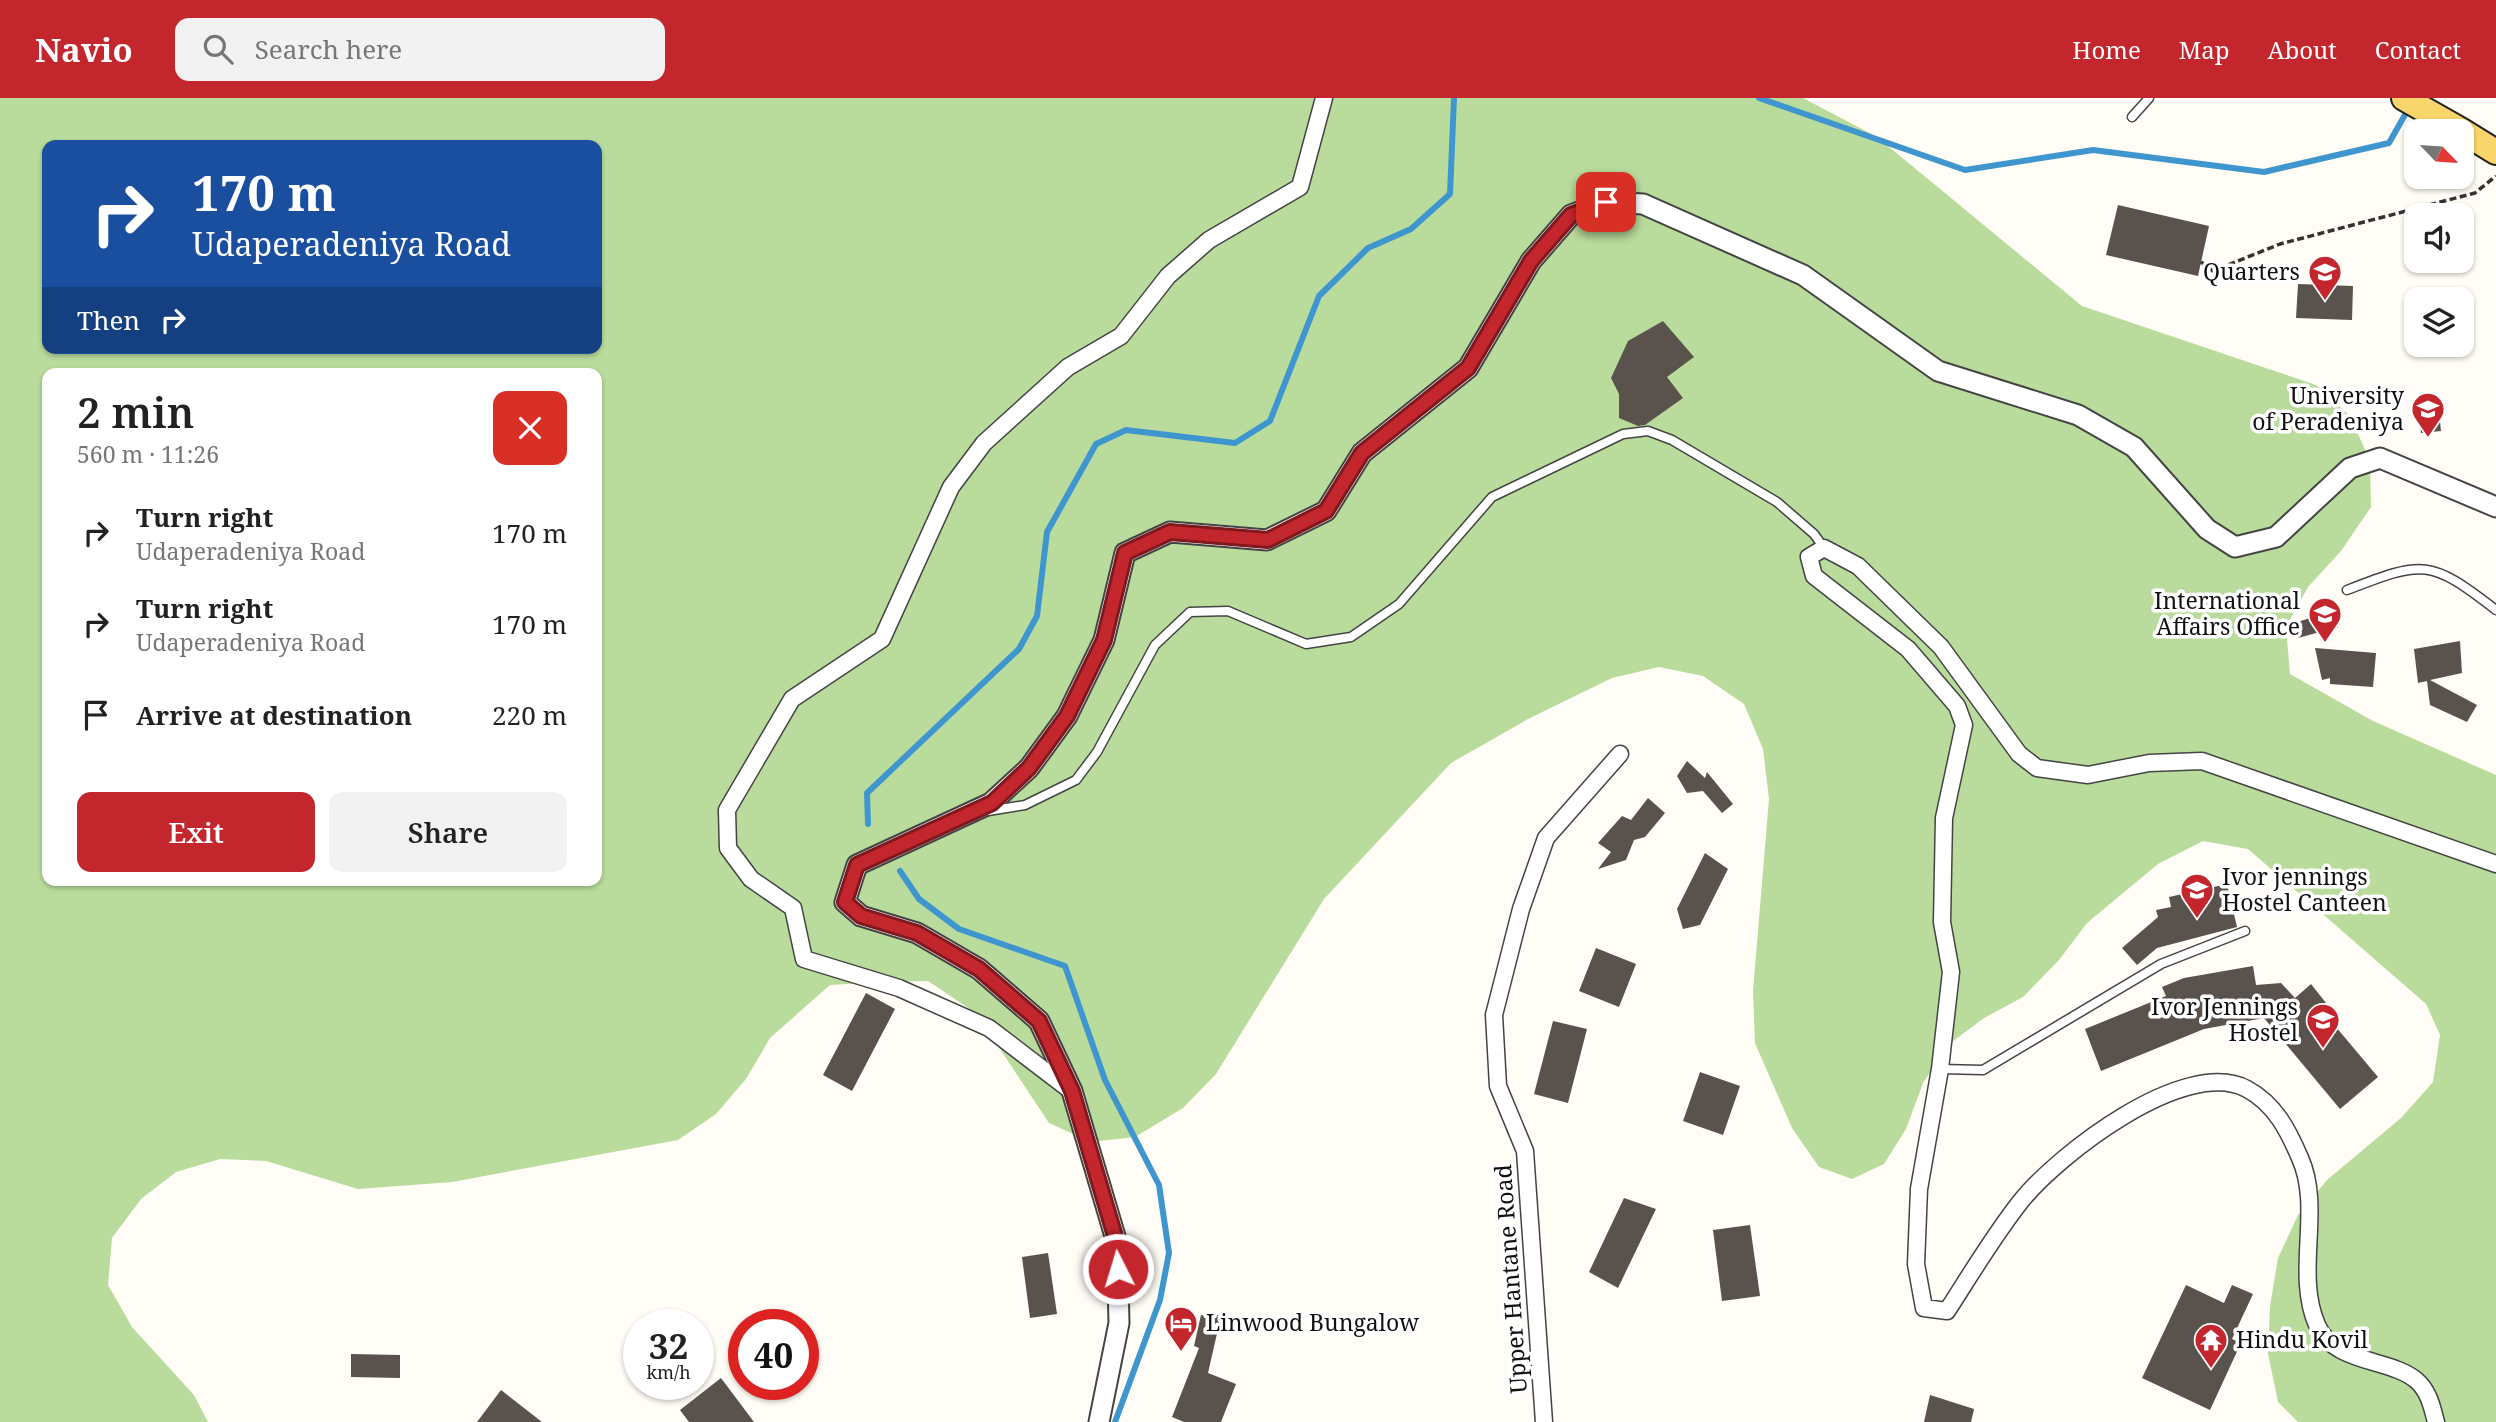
<!DOCTYPE html>
<html lang="en">
<head>
<meta charset="utf-8">
<style>
	body { margin:0; font-family:"Noto Serif",serif; background:#f2f2f2; color:#222; height:100vh; display:flex; flex-direction:column; font-size:26px; white-space:nowrap }
	* { box-sizing:border-box; margin:0 }
	p { font-size:23px; color:#767676 }
	.icon { flex:none; width:38px; height:38px; fill:none; stroke:currentColor; stroke-width:2; stroke-linecap:round; stroke-linejoin:round }
	.map { position:relative; flex:1; overflow:hidden }
	.details { position:absolute; left:42px; top:270px; width:560px; height:518px; display:flex; flex-direction:column; background:#fff; border-radius:14px; box-shadow:0 2px 5px #0004 }
	.details>* { flex:none }
	.hud { position:absolute; left:42px; top:42px; width:560px; height:214px; border-radius:14px; box-shadow:0 2px 5px #0004; background:#1a4fa0; color:#fff; overflow:hidden }
	.needle { width:46px; rotate:115deg }
	.tools { position:absolute; left:2404px; top:21px; display:grid; gap:14px }
	.tools a { display:grid; place-items:center; width:70px; height:70px; border-radius:14px; background:#fff; box-shadow:0 2px 5px #0004; font-size:35px }
	.speed { position:absolute; left:623px; top:1211px; display:flex; gap:14px; font-size:35px; font-weight:700; text-align:center }
	.speed>* { display:grid; place-content:center; width:91px; height:91px; border-radius:50%; background:#fff; box-shadow:0 2px 5px #0004; line-height:1 }
	.speed small { font-size:18px; font-weight:400 }
	.speed .limit { border:10px solid #d22; background:#fff; color:#111 }
	.pin { position:absolute; display:grid; place-items:center; width:60px; height:60px; color:#fff; margin:-30px; border-radius:14px; box-shadow:0 4px 10px #0006 }
	.me { position:absolute; width:77px; margin:-38px; rotate:355deg; stroke-linejoin:round; filter:drop-shadow(0 0 5px #0008) }
	.turn { display:flex; align-items:center; gap:24px; height:147px; padding:0 35px; font-size:32px }
	.turn .icon { width:91px; height:91px; stroke-width:2.5 }
	.turn b { display:block; font-size:49px; line-height:60px }
	.then { display:flex; align-items:center; height:66px; padding:0 35px; background:#0003; gap:14px; font-size:26px }
	.round { display:grid; place-items:center; flex:none; width:74px; height:74px; border-radius:14px; background:#f2f2f2 }
	.headline { display:flex; align-items:center; justify-content:space-between; height:119px; padding:0 35px }
	h1 { font-size:42px; font-weight:600; line-height:52px }
	.cta { display:flex; gap:14px; margin-top:auto; padding:14px 35px }
	.cta a { flex:1; height:80px; border-radius:14px; background:#c4262e; color:#fff; font-size:28px; font-weight:600; line-height:80px; text-align:center }
	.cta a+a { background:#f2f2f2; color:#222 }
	ul { padding:0; list-style:none }
	li { display:flex; align-items:center; gap:21px; height:91px; padding:0 35px }
	li div { flex:1 }
	li b { display:block; font-size:26px }
	li em { font-style:normal }
	header { display:flex; align-items:center; gap:42px; box-sizing:border-box; height:98px; padding:0 35px; background:#c4262e; color:#fff }
	header strong { font-size:33px }
	nav { display:flex; gap:38px; margin-inline-start:auto; font-size:24px }
	.search { width:490px; height:63px; background:#f2f2f2; display:flex; align-items:center; gap:18px; box-sizing:border-box; padding:0 24px; border-radius:14px; color:#767676; font-size:26px }
	.map>svg:first-child { display:block }
	.forest { fill:#b9dc9c; fill-rule:evenodd }
	.lines { fill:none; stroke-linecap:round; stroke-linejoin:round }
	.stream { stroke:#3f96cf; stroke-width:6 }
	.building { fill:#5a524d }
	.service-casing { stroke:#444; stroke-width:11 }
	.minor-casing { stroke:#444; stroke-width:19 }
	.tertiary-casing { stroke:#444; stroke-width:23 }
	.primary-casing { stroke:#222; stroke-width:28 }
	.path { stroke:#333; stroke-width:3.5; stroke-dasharray:7 3.5; stroke-linecap:butt }
	.service { stroke:#fff; stroke-width:8 }
	.minor { stroke:#fff; stroke-width:16 }
	.tertiary { stroke:#fff; stroke-width:19 }
	.primary { stroke:#f9d66b; stroke-width:24 }
	.route-casing { stroke:#7f191e; stroke-width:18 }
	.route { stroke:#c4262e; stroke-width:12 }
	.labels { text-anchor:middle; stroke-width:7; stroke-linejoin:round; paint-order:stroke }
	.poi-label { font-size:23px; fill:#111; stroke:#fff; text-anchor:end }
	.street-label { font-size:23px; fill:#111; stroke:#fff }
</style>
</head>
<body>
<header>
<strong>Navio</strong>
<div class="search"><svg class="icon" aria-label="search" viewBox="0 0 24 24"><circle cx="10" cy="10" r="6"/><path d="M15 15l6 6"/></svg>Search here</div>
<nav><a>Home</a><a>Map</a><a>About</a><a>Contact</a></nav>
</header>
<div class="map">
<svg width="2496" height="1324" viewBox="0 0 2496 1324">
	<rect width="100%" height="100%" fill="#fffdf5"/>
	<path class="forest" d="M0,0h1803l74,39 205,169 234,79 34,31 20,45 1,46 -30,44 -33,36 -22,40 4,47 83,47 123,54v647h-198l-20,-20 -10,-48 2,-48 8,-48 20,-43 29,-35 74,-62 32,-36 7,-47 -14,-31 -178,-155 -45,-8 -45,23 -71,59 -28,37 -36,37 -39,21 -36,27 -25,38 -17,46 -22,35 -32,15 -33,-12 -27,-39 -37,-85 -2,-52 16,-192 -6,-50 -19,-45 -41,-28 -44,-9 -47,11 -84,41 -77,44 -127,136 -108,175 -33,34 -48,29 -44,5 -42,-19 -53,-80 -29,-36 -39,-26 -47,1 -51,3 -60,53 -24,41 -30,35 -38,26 -226,42 -94,7 -92,-28 -46,-2 -44,13 -35,27 -29,39 -4,47 24,42 62,68 14,27h-208zM47,47h550v203h-550zM47,275h550v507h-550z"/>
	<g class="lines">
		<path class="stream" d="M1759,0l206,72 128,-20 171,22 125,-29 21,-37
			M868,726l-1,-31 152,-144 18,-33 10,-84 49,-88 30,-14 109,13 35,-22 49,-125 49,-48 43,-19 39,-35 4,-96
			M900,773l19,28 40,30 106,37 40,114 54,105 10,68 -9,47 -45,122"/>
	</g>
	<path class="building" d="M2118,107l91,21 -11,50 -92,-21z
		M2298,186l55,2 -1,34 -56,-2z
		M1663,223l31,36 -27,20 16,21 -38,27 -7,1 -19,-8v-24l-8,-16 17,-37z
		M2439,314l2,19 -20,2 -2,-19z
		M2333,513l5,16 -40,11 -4,-15z
		M2460,543l2,32 -32,7 47,25 -10,17 -37,-17 -3,-24 -9,2 -4,-34z
		M2315,550l61,5 -3,34 -43,-3v-6l-8,2z
		M1687,663l18,17 2,-6 26,32 -11,9 -19,-22 -16,2 -10,-17z
		M1648,700l17,15 -20,24 -11,3 -8,20 -28,9 13,-17 -13,-9 24,-27 9,4z
		M1705,755l23,16 -28,56 -17,4 -6,-20z
		M2227,786l10,43 -80,21 -20,17 -15,-17 36,-31 -2,-7 15,-3 -2,-10z
		M1596,850l40,16 -17,43 -40,-16z
		M2253,868l3,19 25,-2 14,15 16,-14 15,19 -6,5 58,69 -38,32 -76,-91 -60,11 -103,42 -16,-42 81,-33 -4,-9 22,-9z
		M866,895l29,16 -43,82 -29,-16z
		M1553,923l34,8 -19,74 -34,-9z
		M1700,974l40,14 -17,49 -40,-14z
		M1624,1100l32,11 -38,79 -29,-16z
		M1750,1127l10,71 -38,5 -9,-71z
		M1048,1155l9,61 -27,4 -8,-61z
		M2186,1187l38,18 8,-18 21,9 -21,45 9,4 -31,67 -68,-32z
		M1212,1216l9,2 -13,57 28,11 -15,38h-37l-12,-5 27,-69 -5,-2 7,-31 10,2z
		M351,1256l49,1v23l-49,-1z
		M721,1280l33,44h-65l-9,-12z
		M501,1292l41,32h-65z
		M1930,1297l44,14 -3,13h-47z"/>
	<g class="lines">
		<defs>
			<path id="service" d="M2132,19l17,-19
				M2347,492c77,-30 83,-31 149,20
				M988,713l37,-6 51,-25 21,-28 58,-107 35,-33 38,-1 78,33 45,-7 48,-33 93,-107 131,-63 25,-3 24,9 105,62 37,32 10,14
				M1940,971l43,1 178,-106 84,-33"/>
			<path id="minor" d="M1070,992l-81,-62 -90,-40 -95,-29 -11,-51 -42,-29 -23,-31 -1,-38 65,-111 90,-60 69,-152 33,-44 84,-76 53,-31 47,-60 41,-36 91,-53 24,-89
				M1544,1324l-19,-271 -27,-65 -4,-71 27,-106 25,-71 74,-84
				M2436,1324c-4,-15 -7,-31 -20,-42 -27,-22 -82,-16 -99,-55 -23,-53 6,-116 -17,-167 -12,-28 -25,-54 -53,-69 -62,-33 -189,66 -226,112 -27,34 -50,73 -74,110l-23,-3 -8,-44 3,-75 21,-120 11,-97 -9,-50 2,-104 20,-93 -7,-19 -49,-57 -94,-73 -5,-19 15,-9 34,18 83,81 78,107 18,14 51,7 61,-12 53,-2 294,103"/>
			<path id="tertiary" d="M1099,1324l20,-99 -2,-80 -45,-152 -33,-70 -60,-52 -62,-36 -56,-17 -16,-14 12,-37 134,-62 38,-35 38,-52 37,-76 21,-87 45,-21 97,8 59,-29 36,-58 106,-85 63,-107 40,-46 35,-13 37,2 160,71 135,96 140,44 56,32 73,82 28,18 41,-10 74,-69 30,-10 116,49"/>
			<path id="primary" d="M2404,0l58,33
				M2462,33l34,21"/>
		</defs>
		<use href="#service" class="service-casing"/>
		<use href="#minor" class="minor-casing"/>
		<use href="#tertiary" class="tertiary-casing"/>
		<use href="#primary" class="primary-casing"/>
		<path class="path" d="M2201,164l12,9 67,-27 195,-51 21,-17"/>
		<use href="#service" class="service"/>
		<use href="#minor" class="minor"/>
		<use href="#tertiary" class="tertiary"/>
		<use href="#primary" class="primary"/>
	</g>
	<g class="lines">
		<defs>
			<path id="route" d="M1118,1171l-1,-26 -45,-152 -33,-70 -60,-52 -62,-36 -56,-17 -16,-14 12,-37 135,-62 37,-35 38,-52 37,-76 21,-87 45,-21 98,8 58,-29 36,-58 106,-85 63,-107 40,-46 35,-13"/>
		</defs>
		<use href="#route" class="route-casing"/>
		<use href="#route" class="route"/>
	</g>
	<defs>
		<symbol id="university-pin" viewBox="-11 -11 22 30"><path d="M0 17L-7.5 6A9.5 9.5 0 1 1 7.5 6Z" fill="#c4262e" stroke="#fff"/><path d="M0-5L7-2L0 1L-7-2ZM-4 1L0 2.5L4 1V4Q0 6-4 4Z" fill="#fff"/></symbol>
		<symbol id="hotel-pin" viewBox="-11 -11 22 30"><path d="M0 17L-7.5 6A9.5 9.5 0 1 1 7.5 6Z" fill="#c4262e" stroke="#fff"/><path d="M-6-4.5h1.5V1H6V5H4.5V3h-9V5H-6ZM-4 0a1.8 1.8 0 1 1 3.6 0ZM.5 0V-2.5h3Q6-2.5 6 0Z" fill="#fff"/></symbol>
		<symbol id="temple-pin" viewBox="-11 -11 22 30"><path d="M0 17L-7.5 6A9.5 9.5 0 1 1 7.5 6Z" fill="#c4262e" stroke="#fff"/><path d="M0-6L5-2H3V0L6.5 2.5H4V6H1.5V3h-3V6H-4V2.5H-6.5L-3 0V-2H-5Z" fill="#fff"/></symbol>
	</defs>
	<g fill-rule="evenodd">
		<use href="#university-pin" x="2306" y="155" width="38" height="52"/>
		<use href="#university-pin" x="2409" y="292" width="38" height="52"/>
		<use href="#university-pin" x="2306" y="497" width="38" height="52"/>
		<use href="#university-pin" x="2178" y="773" width="38" height="52"/>
		<use href="#university-pin" x="2304" y="903" width="38" height="52"/>
		<use href="#hotel-pin" x="1162" y="1206" width="38" height="52"/>
		<use href="#temple-pin" x="2192" y="1223" width="38" height="52"/>
	</g>
	<g class="labels">
		<g class="poi-label">
			<text x="2300" y="182">Quarters</text>
			<text x="2404" y="306">University<tspan x="2404" dy="26">of Peradeniya</tspan></text>
			<text x="2300" y="511">International<tspan x="2300" dy="26">Affairs Office</tspan></text>
			<text x="2222" y="787" text-anchor="start">Ivor jennings<tspan x="2222" dy="26">Hostel Canteen</tspan></text>
			<text x="2298" y="917">Ivor Jennings<tspan x="2298" dy="26">Hostel</tspan></text>
			<text x="1206" y="1233" text-anchor="start">Linwood Bungalow</text>
			<text x="2236" y="1250" text-anchor="start">Hindu Kovil</text>
		</g>
		<g class="street-label">
			<text transform="translate(1511 1181) rotate(-94)" y="8">Upper Hantane Road</text>
		</g>
	</g>
</svg>
<div class="tools">
<a><svg class="needle" viewBox="-14 -14 28 28"><path d="M0-13l5 13h-10z" fill="#e53935"/><path d="M0 13l5-13h-10z" fill="#767676"/></svg></a>
<a><svg class="icon" aria-label="sound" viewBox="0 0 24 24"><path d="M4 9h4l5-4v14l-5-4H4zM17 9q2 3 0 6"/></svg></a>
<a><svg class="icon" aria-label="layers" viewBox="0 0 24 24"><path d="M12 4l9 5-9 5-9-5zM3 14l9 5 9-5"/></svg></a>
</div>
<div class="speed"><div>32<small>km/h</small></div><div class="limit">40</div></div>
<div class="pin" style="left:1606px;top:104px;background:#d93025"><svg class="icon" aria-label="arrive" viewBox="0 0 24 24"><path d="M6 21V4h12l-3 4 3 4H6"/></svg></div>
<svg class="me" style="left:1118px;top:1171px" viewBox="-20 -20 40 40"><circle r="17" fill="#c4262e" stroke="#fff" stroke-width="3"/><path d="M0-11L8 9 0 5-8 9z" fill="#fff"/></svg>
<div class="hud">
<div class="turn"><svg class="icon" aria-label="right" viewBox="0 0 24 24"><path d="M7 20v-9h11M14 6l5 5-5 5"/></svg><div><b>170 m</b>Udaperadeniya Road</div></div>
<div class="then">Then<svg class="icon" aria-label="right" viewBox="0 0 24 24"><path d="M7 20v-9h11M14 6l5 5-5 5"/></svg></div>
</div>
<section class="details">
<div class="headline"><div><h1>2 min</h1><p>560 m · 11:26</p></div><a class="round" style="background:#d93025;color:#fff"><svg class="icon" aria-label="close" viewBox="0 0 24 24"><path d="M6 6l12 12M18 6L6 18"/></svg></a></div>
<ul>
<li><svg class="icon" aria-label="right" viewBox="0 0 24 24"><path d="M7 20v-9h11M14 6l5 5-5 5"/></svg><div><b>Turn right</b><p>Udaperadeniya Road</p></div><em>170 m</em></li>
<li><svg class="icon" aria-label="right" viewBox="0 0 24 24"><path d="M7 20v-9h11M14 6l5 5-5 5"/></svg><div><b>Turn right</b><p>Udaperadeniya Road</p></div><em>170 m</em></li>
<li><svg class="icon" aria-label="arrive" viewBox="0 0 24 24"><path d="M6 21V4h12l-3 4 3 4H6"/></svg><div><b>Arrive at destination</b></div><em>220 m</em></li>
</ul>
<div class="cta"><a>Exit</a><a>Share</a></div>
</section>
</div>
</body>
</html>
